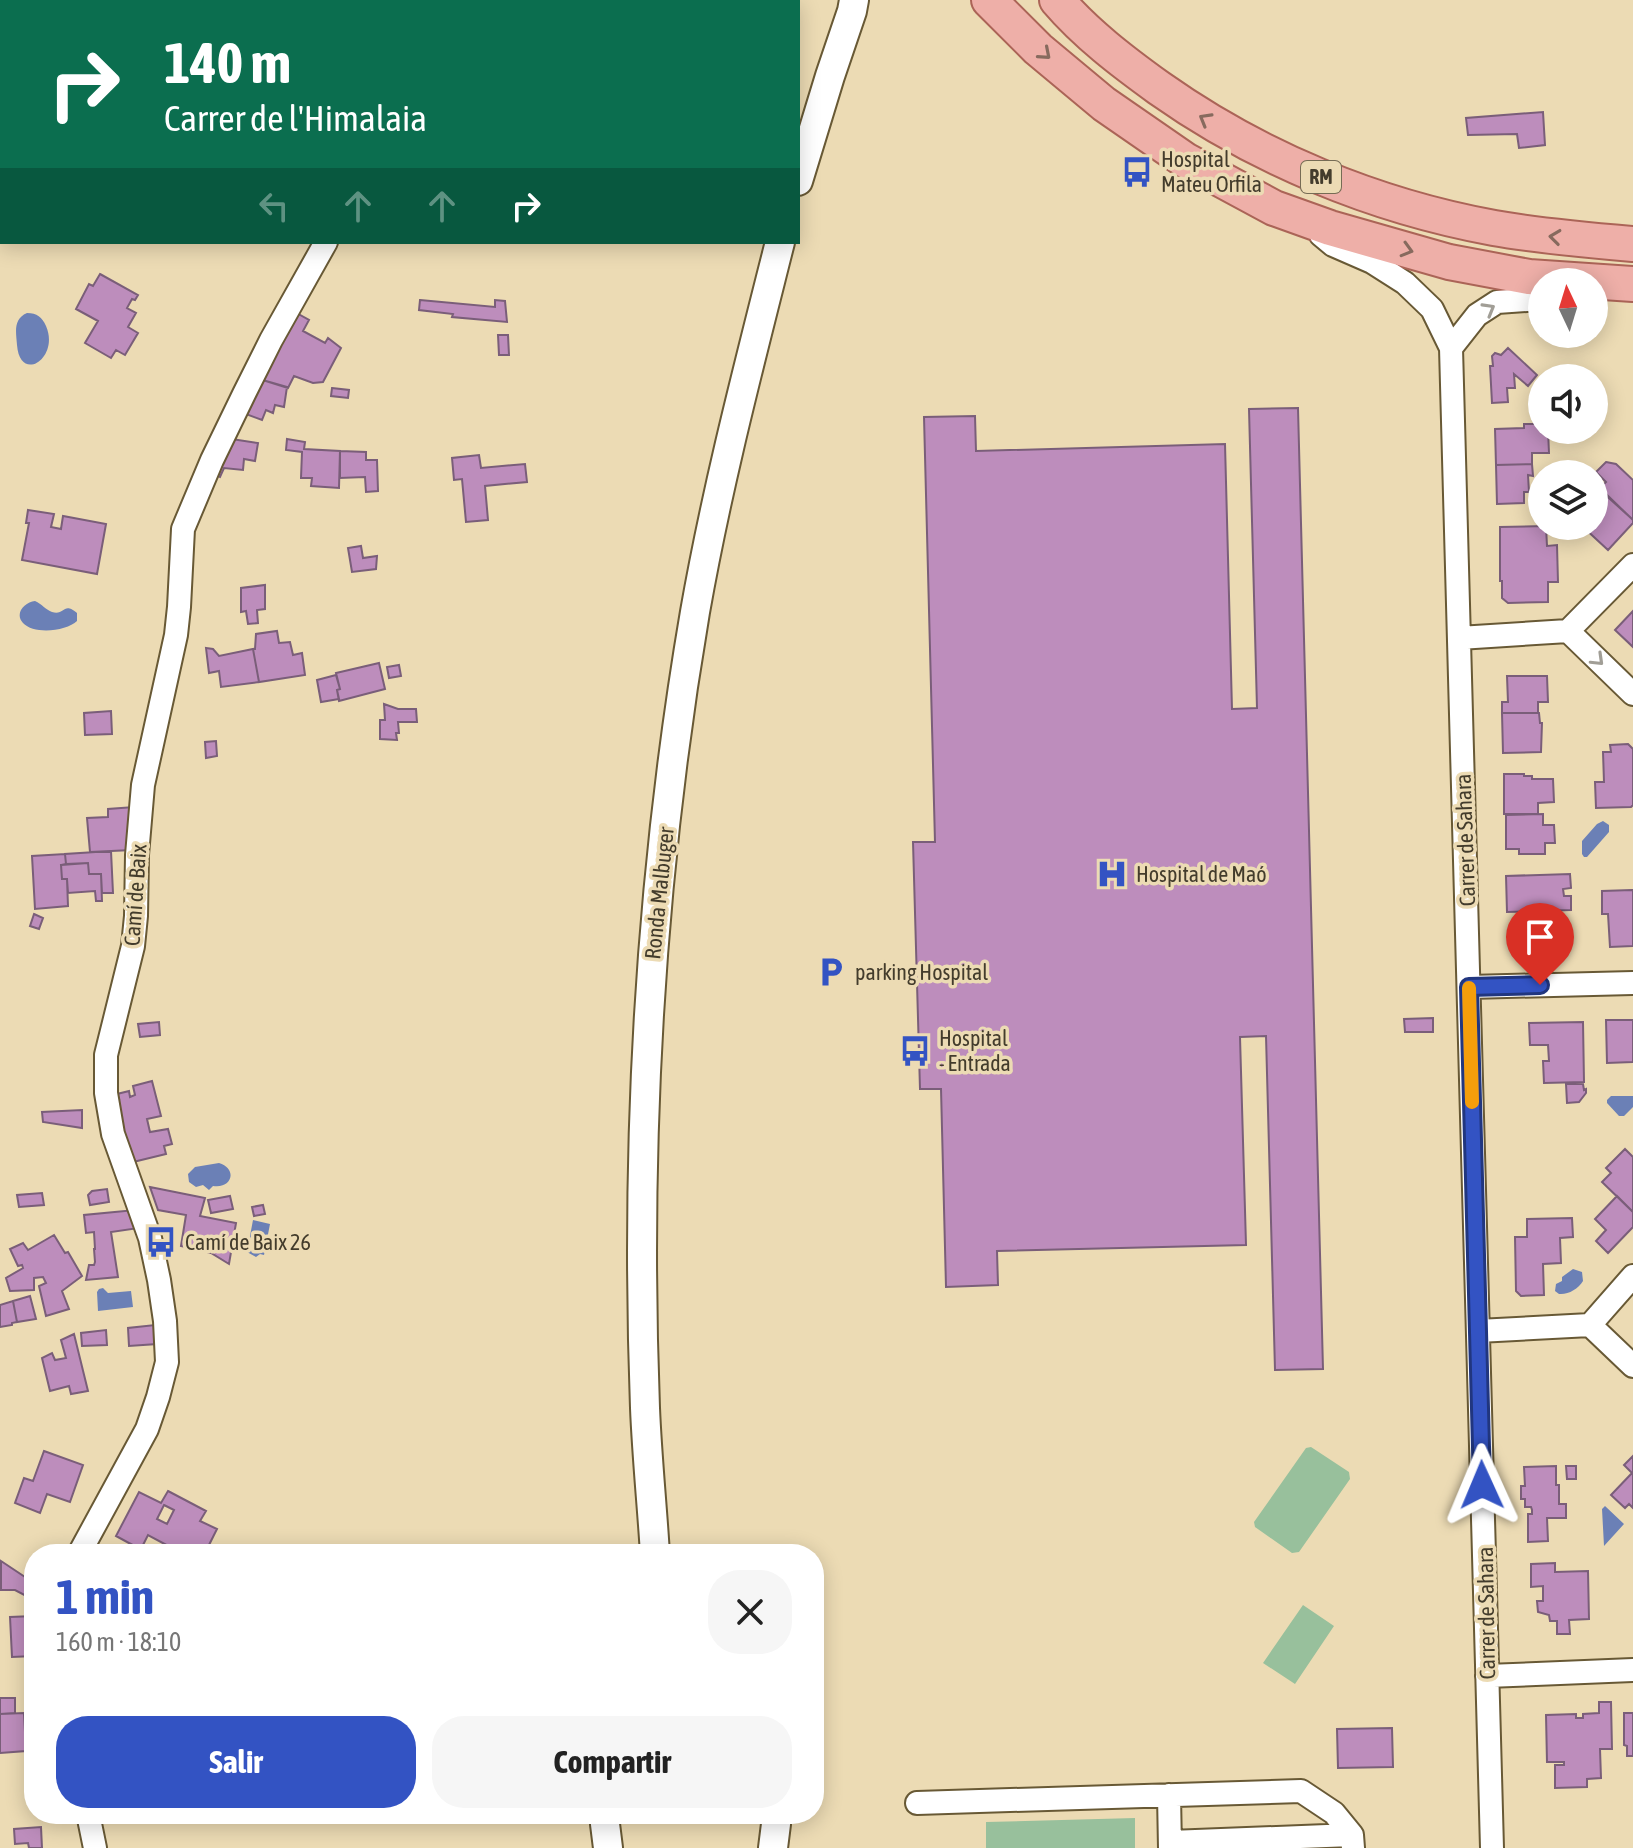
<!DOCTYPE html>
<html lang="es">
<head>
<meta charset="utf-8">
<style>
	body { margin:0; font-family:"Asap Condensed",sans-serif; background:#f6f6f6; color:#222; height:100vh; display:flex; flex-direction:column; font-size:30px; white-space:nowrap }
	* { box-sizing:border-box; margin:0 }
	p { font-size:26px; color:#767676 }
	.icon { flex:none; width:44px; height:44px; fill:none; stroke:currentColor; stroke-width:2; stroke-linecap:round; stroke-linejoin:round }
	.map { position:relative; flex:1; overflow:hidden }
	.details { position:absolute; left:24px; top:1544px; width:800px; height:280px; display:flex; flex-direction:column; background:#fff; border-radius:32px; box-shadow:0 4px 20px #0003 }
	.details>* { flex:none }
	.guide { position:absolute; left:0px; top:0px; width:800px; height:244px; box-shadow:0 4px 20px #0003; background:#0b6e4f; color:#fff; overflow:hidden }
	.needle { width:52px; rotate:356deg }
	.buttons { position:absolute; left:1528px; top:268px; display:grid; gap:16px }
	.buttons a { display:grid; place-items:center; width:80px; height:80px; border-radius:50%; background:#fff; box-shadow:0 4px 20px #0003; font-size:40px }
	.pin { position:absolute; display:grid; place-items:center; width:68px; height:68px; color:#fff; margin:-82px -34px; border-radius:50% 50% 50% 0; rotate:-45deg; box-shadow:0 0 8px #0007 }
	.pin .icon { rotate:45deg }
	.me { position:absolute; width:88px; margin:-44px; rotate:359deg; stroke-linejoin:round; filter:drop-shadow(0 0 6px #0008) }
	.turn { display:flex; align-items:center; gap:28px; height:168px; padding:0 32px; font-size:36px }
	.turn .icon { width:104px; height:104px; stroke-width:2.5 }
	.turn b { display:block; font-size:56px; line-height:68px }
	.lanes { display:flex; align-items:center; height:76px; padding:0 32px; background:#0003; justify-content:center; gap:40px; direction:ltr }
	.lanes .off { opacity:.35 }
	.round { display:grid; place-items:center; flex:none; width:84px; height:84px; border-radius:32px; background:#f6f6f6 }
	.overview { display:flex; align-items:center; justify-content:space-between; height:136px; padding:0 32px }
	h1 { font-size:48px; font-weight:700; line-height:60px; color:#3353c3 }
	.action { display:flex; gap:16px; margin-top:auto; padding:16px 32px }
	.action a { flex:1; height:92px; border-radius:32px; background:#3353c3; color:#fff; font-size:32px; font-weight:700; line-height:92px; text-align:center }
	.action a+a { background:#f6f6f6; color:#222 }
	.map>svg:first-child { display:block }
	.green { fill:#98c09c }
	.water { fill:#6b80b6 }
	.building { fill:#bd8dbc; stroke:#7a5e79; stroke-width:2; fill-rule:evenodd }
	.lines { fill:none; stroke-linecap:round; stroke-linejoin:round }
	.minor-casing { stroke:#685935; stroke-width:26 }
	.tertiary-casing { stroke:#685935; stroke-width:32 }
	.primary-casing { stroke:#ab6457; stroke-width:38 }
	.minor { stroke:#fff; stroke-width:22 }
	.tertiary { stroke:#fff; stroke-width:28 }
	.primary { stroke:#eeafa8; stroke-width:34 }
	.oneway { stroke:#876a5e }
	.oneway2 { stroke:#a19e96 }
	.route-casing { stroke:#21367f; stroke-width:20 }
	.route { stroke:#3353c3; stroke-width:14 }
	.slow { stroke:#f59e0b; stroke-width:14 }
	.labels { text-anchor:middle; stroke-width:7; stroke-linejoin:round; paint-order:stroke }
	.shield { fill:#ecdbb4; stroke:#766c55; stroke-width:2 }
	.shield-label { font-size:20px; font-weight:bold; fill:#433c2c }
	.poi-label { font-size:22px; fill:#433c2c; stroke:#ecdbb4; text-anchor:start }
	.street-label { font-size:22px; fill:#433c2c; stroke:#ecdbb4 }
</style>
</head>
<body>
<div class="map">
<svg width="1633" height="1848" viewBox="0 0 1633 1848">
	<rect width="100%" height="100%" fill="#ecdbb4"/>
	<path class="green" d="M1311,1447l38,25 1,7 -51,73 -7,1 -37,-26 -1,-5 52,-74z
		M1303,1605l31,21 -39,58 -32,-21z
		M1135,1818v30h-149v-26z"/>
	<path class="water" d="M27,313c10,0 15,4 19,13 14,32 -26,58 -29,19 -1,-13 -4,-26 10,-32z
		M35,601c7,3 11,9 17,11 13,4 11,-11 25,1v8c-10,10 -43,14 -54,2 -9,-10 2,-21 12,-22z
		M1603,821l6,4v7l-22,25h-3l-2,-3v-13l15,-17z
		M1516,920h25l1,28 -14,1 -1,-18h-3l-3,-4h-4z
		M1611,1096h22v11l-9,9h-5l-12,-13v-3z
		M219,1163c19,6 13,26 -6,23l-4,4 -6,-5 -7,2 -7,-5 -1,-8 7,-7z
		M253,1220l17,4 -6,31 -4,-1 -4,3 -9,-5z
		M1573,1269l9,3 1,9c-5,8 -15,14 -24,13l-4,-3 1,-7 6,-3v-4z
		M103,1288l5,5 23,-2 2,16 -35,4 -1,-19 2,-3z
		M1605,1506l19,18 -20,22 -2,-37z"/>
	<path class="building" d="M1543,112l2,33 -26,3 -2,-14 -49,1 -2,-17z
		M100,274l38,21 -3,5 -3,-1 -5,9 9,5 -8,14 10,6 -13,22 -9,-5 -5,8 -26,-15 13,-22 -22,-12 13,-25 4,2z
		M420,300l75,7v-7l10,1 2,21 -55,-5 1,-3 -34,-4z
		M293,311l16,9 -6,11 22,12 3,-5 13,10 -18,34 -10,1 -19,-7 -6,12 -29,-9z
		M498,335h10l1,20h-10z
		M1508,348l29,27 -9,11 -14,-12 1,14h-8l1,14 -16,1 -2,-37h3l-1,-10 3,-3 6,2z
		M259,379l28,8 -3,20 -9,-2 -2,8 -7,-3 -4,10 -19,-7z
		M332,388l17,2 -1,8 -17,-2z
		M1298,408l25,961 -48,1 -9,-334 -26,1 6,208 -249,6 1,34 -52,2 -5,-198h-21l-7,-247h22l-11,-425 51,-1 1,35 249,-7 7,265 25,-1 -8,-299z
		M1524,424h15v3l3,-1v4h6l1,23h-17v11l-36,1 -1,-36 29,-1z
		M225,438l33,5 -3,18 -11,-2 -1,11 -19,-2 -4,9 -10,-4z
		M287,439l18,3 -1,7 36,2 -1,37 -28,-2 1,-8h-11l1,-26 -16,-2z
		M340,451l26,1v8h11l1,31 -12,1 -1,-15 -25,1z
		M479,455l2,13 44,-4 2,18 -42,4 3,34 -22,2 -4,-43 -8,1 -2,-22z
		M1606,462l10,2 17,16v40l-34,-31 7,-7 -10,-10z
		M1532,464l1,12 -5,-1 1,17h-5v11l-27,1 -1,-39z
		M1605,493l28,27v3l-25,27 -26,-24h12v-21z
		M28,510l26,4 -3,13 10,2 2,-13 43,8 -9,50 -75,-14 7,-37h-3z
		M1546,526l1,20 10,-1 1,37h-10v20l-40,1 -6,-5v-17h-2v-54z
		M361,546l2,12 14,-2 -1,13 -24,3 -4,-24z
		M265,585v24l-8,1 1,13 -10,1 -2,-13 -5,1v-24z
		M1633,611v36l-18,-17z
		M277,631l2,12 11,-1 3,13 9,-2 3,22 -46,7 -6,-33h2l1,-15z
		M206,648l7,1 6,7 34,-7 6,33 -38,5 -2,-16 -10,2z
		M379,663l6,26 -46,12 -2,-11 3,-1 -4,-16z
		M399,665l2,11 -12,2 -2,-11z
		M336,675l4,14 -3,1 2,9 -18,3 -4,-22z
		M1507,676h40l1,26h-10v11h-36v-11h6z
		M384,704l14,5h18l1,13h-19l1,11h-3l1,7 -17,-1v-19h5z
		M111,711l1,23 -27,1 -1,-22z
		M1502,713h37l1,10h2l-1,29 -38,1z
		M216,741l1,15 -11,2 -1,-16z
		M1628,744l5,5v56l-2,2 -35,1 -1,-26h9l-1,-30h8l-1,-7z
		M1504,774h20v2h8v3h21l1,23 -16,1v11h-34z
		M134,807l-2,43 -42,2 -3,-34 21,-1v-8z
		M1543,814v11h11l1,18h-10v11h-26v-5h-13v-34z
		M111,851l2,42h-11l-1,-19h-12l-1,-11 -22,1 -1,-10z
		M65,854l1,10 -5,1 1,14h5l1,27 -33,3 -3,-53z
		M88,863l1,11h12l1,27h-6l-1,-10 -27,2 -1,-14h-5l-1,-14z
		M1570,874l1,14 -8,1 1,7h7v14l-64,2 -1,-36z
		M1632,890h1v56l-23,1 -2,-33h-6v-23z
		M34,914l9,4 -4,11 -9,-3z
		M1433,1018v14h-28l-1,-13z
		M1606,1020h27v42l-26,1z
		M159,1022l1,13 -20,2 -2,-13z
		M1583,1022l1,60 -40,1 -1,-22h6l-1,-16h-18l-1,-22z
		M152,1081l9,35 -14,3 3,13 18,-3 4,15 -8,2 2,8 -37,9 -16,-62 6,-2 -2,-5 12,-3 1,6 5,-2 -2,-9z
		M1566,1084h17l1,6 2,-1v4l-7,9 -12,1z
		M82,1110v18l-39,-6 -1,-10z
		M1625,1149l8,8v55l-31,-30 9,-9 -5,-5z
		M150,1187l55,11 -5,18 36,7 -7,41 -18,-11 -30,-7 5,-31 -28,-5z
		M107,1189l2,13 -19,3 -2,-10 4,-4z
		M42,1193l2,12 -25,2 -2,-12z
		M230,1196l3,13 -22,4 -3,-13z
		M1617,1196l16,16v15l-25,26 -12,-12 10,-11 -11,-11z
		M263,1205l2,9 -11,2 -2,-9z
		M135,1210l4,18 -28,4 7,45 -32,3 3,-15h5l1,-3 -1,-13h1l-1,-17 -8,1 -2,-18z
		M1572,1218l1,19 -13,1 1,25 -18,1 1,31 -23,1 -5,-5 -1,-54h12v-18z
		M54,1235l11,18 3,-1 14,24 -20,15 7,18 -23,7 -7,-30 7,-3 -3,-6 -9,1v12l-24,1 -4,-13 17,-10 -1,-3 -4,1 -8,-17 13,-6 5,7z
		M30,1296l6,23 -19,3 -4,-21z
		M13,1301l4,21 -5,1v2l-12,2v-22z
		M155,1325l2,19 -28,2 -1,-18z
		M106,1330l1,15 -25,1 -1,-13z
		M74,1334l14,57 -17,3 -2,-8 -19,5 -8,-33 10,-5 3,7 11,-2 -5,-18z
		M44,1451l39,14 -13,37 -23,-8 -7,19 -25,-10 9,-25 9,3z
		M1633,1456v52l-4,-4 -4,4 -14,-13 21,-22 -8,-8z
		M1556,1466v19h3v19h7v14h-19l1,23 -20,1v-28h4v-4l-1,-3h-6v-8h-4v-13h4l-1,-19z
		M1566,1466h10v13h-9z
		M168,1491l38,20 -6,10 17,8 -8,16 2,9h-40l3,-5 -26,-14 -7,14 8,5h-12l3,-5 -24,-13 23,-44 22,11zM164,1505l10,5 -7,14 -10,-5z
		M1,1561l33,22v17l-19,-10h-14z
		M1555,1563v9l33,-1 1,48 -20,1 1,14h-13v-13h-7l-1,-6 -11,-3 -1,-11h6v-15l-12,1v-23z
		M34,1616v40l-22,1 -2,-40z
		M0,1698h15v15l-15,1z
		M1599,1702h12l1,47h-12l1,29 -14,1v8l-32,1v-23h9v-3h-17l-1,-47 30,-1v4h7v-4l16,-1z
		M24,1713l2,38 -26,2v-39z
		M1624,1713h9v43h-6v-10l-3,-1z
		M1392,1728l1,39 -55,1 -1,-39z
		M41,1827l1,21h-13l-1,-5 -13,1 -1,-15z"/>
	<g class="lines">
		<defs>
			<path id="minor" d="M399,2l1,-2
				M1321,235l12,10 39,17 33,21 27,26 19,39 41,1500
				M1451,348l26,-33 20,-13 45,-3
				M1633,565l-65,66 65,63
				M1459,638l109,-7
				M1469,987l164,-4
				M1633,1276l-43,49 43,41
				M1478,1331l112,-6
				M79,1554l68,-125 11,-32 9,-35 -2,-41 -6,-41 -9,-42 -37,-104 -7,-41v-38l27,-109 3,-30 1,-61 6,-70 33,-150 3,-28 4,-78 29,-69 32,-66 27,-54 55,-98
				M1487,1676l146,-6
				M1169,1795l1,53
				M917,1803l384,-12 33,22 18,22 1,13
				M88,1814l7,34
				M1170,1842l182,-7"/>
			<path id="tertiary" d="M798,181l32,-105 22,-65 2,-11
				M655,1554c-3,-49 -8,-97 -10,-146 -10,-266 5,-533 50,-796 22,-125 54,-247 85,-370
				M606,1814l-1,10 3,24
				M773,1848l3,-24 -1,-10"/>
			<path id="primary" d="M989,0l49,49 66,55 81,56 89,48 56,20 119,34 80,15 104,7
				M1057,0c29,34 66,62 102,88 99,70 215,118 335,140 46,8 92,12 139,16"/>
		</defs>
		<use href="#minor" class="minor-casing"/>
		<use href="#tertiary" class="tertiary-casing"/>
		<use href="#primary" class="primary-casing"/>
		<use href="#minor" class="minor"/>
		<use href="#tertiary" class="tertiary"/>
		<use href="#primary" class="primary"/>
	</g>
	<defs><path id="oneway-chevron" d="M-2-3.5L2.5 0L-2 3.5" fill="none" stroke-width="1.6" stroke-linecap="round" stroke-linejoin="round" transform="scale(2)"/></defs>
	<g class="oneway">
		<use href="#oneway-chevron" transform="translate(1045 54) rotate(41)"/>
		<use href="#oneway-chevron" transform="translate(1205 119) rotate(-150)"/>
		<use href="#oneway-chevron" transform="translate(1555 237) rotate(-173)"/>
		<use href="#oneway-chevron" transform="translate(1407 250) rotate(16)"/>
	</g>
	<g class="oneway2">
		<use href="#oneway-chevron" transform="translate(1489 309) rotate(-30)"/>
		<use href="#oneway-chevron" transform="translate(1598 660) rotate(44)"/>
	</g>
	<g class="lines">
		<defs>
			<path id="route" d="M1482,1485l-13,-498 71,-2"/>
		</defs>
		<use href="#route" class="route-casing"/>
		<use href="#route" class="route"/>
		<path class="slow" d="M1469,988l3,114"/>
	</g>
	<defs>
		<symbol id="bus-bare" viewBox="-9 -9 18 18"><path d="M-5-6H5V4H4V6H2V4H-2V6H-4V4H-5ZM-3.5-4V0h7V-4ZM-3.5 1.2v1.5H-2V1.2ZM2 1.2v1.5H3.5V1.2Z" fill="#3353c3" stroke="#ecdbb4" stroke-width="2.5" paint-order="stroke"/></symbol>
		<symbol id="hospital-bare" viewBox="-9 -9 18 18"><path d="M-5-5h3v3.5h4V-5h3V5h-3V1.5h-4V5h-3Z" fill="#3353c3" stroke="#ecdbb4" stroke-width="2.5" paint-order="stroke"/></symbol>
		<symbol id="parking-bare" viewBox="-9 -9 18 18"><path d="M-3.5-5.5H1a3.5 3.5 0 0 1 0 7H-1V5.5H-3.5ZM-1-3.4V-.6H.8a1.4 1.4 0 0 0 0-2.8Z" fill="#3353c3" stroke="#ecdbb4" stroke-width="2.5" paint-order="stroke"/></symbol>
	</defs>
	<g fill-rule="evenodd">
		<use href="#bus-bare" x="1115" y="150" width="44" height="44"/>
		<use href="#hospital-bare" x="1090" y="852" width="44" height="44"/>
		<use href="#parking-bare" x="809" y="950" width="44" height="44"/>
		<use href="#bus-bare" x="893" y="1029" width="44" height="44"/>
		<use href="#bus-bare" x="139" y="1220" width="44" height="44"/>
	</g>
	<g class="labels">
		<rect class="shield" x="1301" y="161" width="40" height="32" rx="6"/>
		<g class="shield-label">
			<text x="1321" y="184">RM</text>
		</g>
		<g class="poi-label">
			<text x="1161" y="167">Hospital<tspan x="1161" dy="25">Mateu Orfila</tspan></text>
			<text x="1136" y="882">Hospital de Maó</text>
			<text x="855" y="980">parking Hospital</text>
			<text x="939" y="1046">Hospital<tspan x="939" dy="25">- Entrada</tspan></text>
			<text x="185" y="1250">Camí de Baix 26</text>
		</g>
		<g class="street-label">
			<text transform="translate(1465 840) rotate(-92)" y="8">Carrer de Sahara</text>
			<text transform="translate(659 893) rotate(-84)" y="8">Ronda Malbuger</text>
			<text transform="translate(135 895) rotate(-86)" y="8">Camí de Baix</text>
			<text transform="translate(1486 1613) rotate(-91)" y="8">Carrer de Sahara</text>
		</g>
	</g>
</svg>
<div class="buttons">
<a><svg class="needle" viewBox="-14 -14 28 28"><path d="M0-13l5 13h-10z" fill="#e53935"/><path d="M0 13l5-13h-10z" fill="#767676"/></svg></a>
<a><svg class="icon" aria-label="sound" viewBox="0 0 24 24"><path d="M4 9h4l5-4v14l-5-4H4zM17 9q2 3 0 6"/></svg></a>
<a><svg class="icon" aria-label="layers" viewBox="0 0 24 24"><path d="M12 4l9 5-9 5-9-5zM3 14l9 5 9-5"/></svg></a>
</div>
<div class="pin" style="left:1540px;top:985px;background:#d93025"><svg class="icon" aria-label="arrive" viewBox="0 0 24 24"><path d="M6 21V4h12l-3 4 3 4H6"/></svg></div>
<svg class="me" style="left:1482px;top:1485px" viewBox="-20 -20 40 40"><path d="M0-17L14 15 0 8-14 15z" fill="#3353c3" stroke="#fff" stroke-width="4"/></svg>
<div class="guide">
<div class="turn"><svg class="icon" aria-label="right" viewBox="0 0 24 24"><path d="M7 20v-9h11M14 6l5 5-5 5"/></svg><div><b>140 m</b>Carrer de l'Himalaia</div></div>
<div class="lanes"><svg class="icon off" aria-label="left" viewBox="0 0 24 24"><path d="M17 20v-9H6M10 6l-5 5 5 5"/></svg><svg class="icon off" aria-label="ahead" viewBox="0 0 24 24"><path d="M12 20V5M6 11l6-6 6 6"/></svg><svg class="icon off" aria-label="ahead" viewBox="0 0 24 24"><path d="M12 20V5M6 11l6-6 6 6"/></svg><svg class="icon" aria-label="right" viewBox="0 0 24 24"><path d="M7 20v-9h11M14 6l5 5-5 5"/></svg></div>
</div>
<section class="details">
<div class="overview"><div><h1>1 min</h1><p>160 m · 18:10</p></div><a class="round"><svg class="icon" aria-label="close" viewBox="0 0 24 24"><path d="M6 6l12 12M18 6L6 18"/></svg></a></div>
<div class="action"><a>Salir</a><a>Compartir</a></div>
</section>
</div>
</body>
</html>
